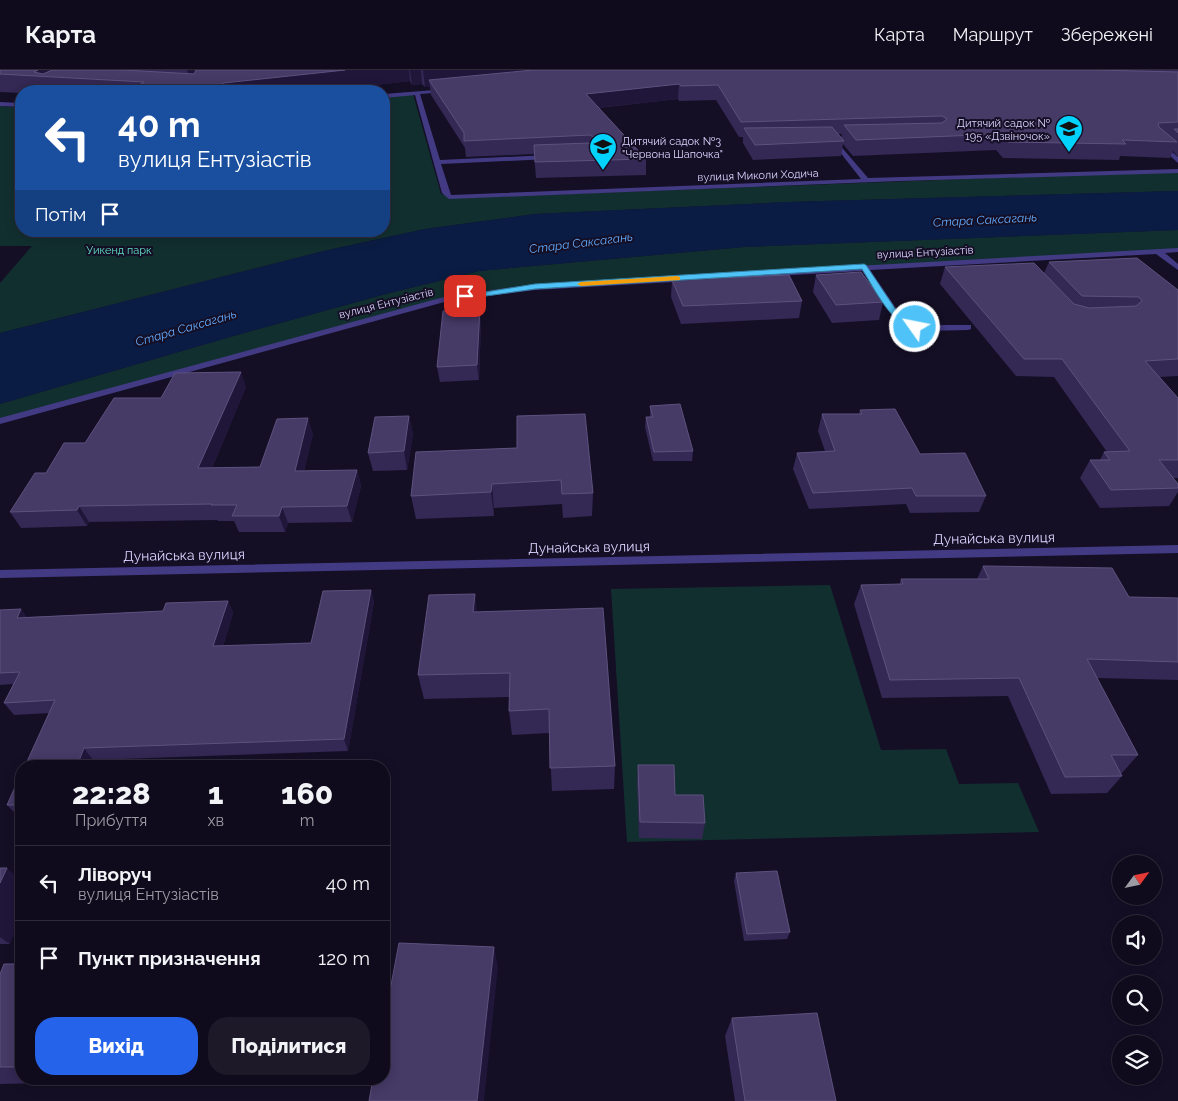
<!DOCTYPE html>
<html lang="uk">
<head>
<meta charset="utf-8">
<style>
	body { margin:0; font-family:Raleway,sans-serif; background:#1e1929; color:#f1f3f6; height:100vh; display:flex; flex-direction:column; font-size:19px; white-space:nowrap }
	* { box-sizing:border-box; margin:0 }
	p { font-size:16px; color:#9c9ba3 }
	.icon { flex:none; width:28px; height:28px; fill:none; stroke:currentColor; stroke-width:2; stroke-linecap:round; stroke-linejoin:round }
	.map { position:relative; flex:1; overflow:hidden }
	.side { position:absolute; left:15px; top:690px; width:375px; height:325px; display:flex; flex-direction:column; background:#100b1c; border-radius:20px; box-shadow:0 2px 12px #0003,0 0 0 1px #302b3b }
	.side>* { flex:none }
	.hud { position:absolute; left:15px; top:15px; width:375px; height:152px; border-radius:20px; box-shadow:0 2px 12px #0003,0 0 0 1px #302b3b; background:#1a4fa0; color:#fff; overflow:hidden }
	.needle { width:32px; rotate:57deg }
	.controls { position:absolute; left:1112px; top:785px; display:grid; gap:10px }
	.controls a { display:grid; place-items:center; width:50px; height:50px; border-radius:50%; background:#100b1c; box-shadow:0 2px 12px #0003,0 0 0 1px #302b3b; font-size:25px }
	.pin { position:absolute; display:grid; place-items:center; width:42px; height:42px; color:#fff; margin:-21px; border-radius:10px; box-shadow:0 2px 8px #0006 }
	.me { position:absolute; width:55px; margin:-28px; rotate:303deg; stroke-linejoin:round; filter:drop-shadow(0 0 4px #0008) }
	.turn { display:flex; align-items:center; gap:18px; height:105px; padding:0 20px; font-size:22px }
	.turn .icon { width:65px; height:65px; stroke-width:2.5 }
	.turn b { display:block; font-size:35px; line-height:42px }
	.then { display:flex; align-items:center; height:48px; padding:0 20px; background:#0003; gap:10px; font-size:19px }
	.eta { display:flex; justify-content:space-evenly; align-items:center; height:85px; text-align:center }
	.eta b { font-size:30px; font-weight:800; line-height:35px }
	.button { display:flex; gap:10px; margin-top:auto; padding:10px 20px }
	.button a { flex:1; height:58px; border-radius:20px; background:#2563eb; color:#fff; font-size:20px; font-weight:800; line-height:58px; text-align:center }
	.button a+a { background:#1e1929; color:#f1f3f6 }
	ul { padding:0; list-style:none }
	li { display:flex; align-items:center; gap:15px; height:75px; padding:0 20px; border-top:1px solid #302b3b }
	li div { flex:1 }
	li b { display:block; font-size:19px }
	li em { font-style:normal }
	header { display:flex; align-items:center; gap:30px; box-sizing:border-box; height:70px; padding:0 25px; background:#100b1c; border-bottom:1px solid #302b3b }
	header strong { font-size:24px }
	nav { display:flex; gap:28px; margin-inline-start:auto; font-size:18px }
	.map>svg:first-child { display:block }
	.green { fill:#122f30 }
	.water { fill:#0b1c44 }
	.lines { fill:none; stroke-linecap:round; stroke-linejoin:round }
	.minor { fill:#423b84; fill-rule:evenodd }
	.wall { fill:#342854; fill-rule:evenodd }
	.shaded-wall { fill:#20163a }
	.building { fill:#463a66; stroke:#5d527e }
	.route { fill:#4fc3f7; stroke:#337fa1 }
	.slow { fill:#f59e0b }
	.labels { text-anchor:middle; stroke-width:4; stroke-linejoin:round; paint-order:stroke }
	.far-poi-label { font-size:11px; fill:#dcd4ff; stroke:#150f26; text-anchor:end }
	.far-street-label { font-size:11px; fill:#dcd4ff; stroke:#150f26 }
	.far-park-label { font-size:11px; fill:#60dfc8; stroke:#150f26 }
	.far-water-label { font-size:12px; font-style:italic; fill:#63acfe; stroke:#150f26 }
	.street-label { font-size:14px; fill:#dcd4ff; stroke:#150f26 }
</style>
</head>
<body>
<header>
<strong>Карта</strong>
<nav><a>Карта</a><a>Маршрут</a><a>Збережені</a></nav>
</header>
<div class="map">
<svg width="1178" height="1031" viewBox="0 0 1178 1031">
	<rect width="100%" height="100%" fill="#150f26"/>
	<path class="green" d="M413,24l28,100 19,4 718,-27v20l-390,11 -253,12 -110,15 -101,22 -324,82v-50l32,-37h-32v-140l21,2v123h363v-133z
		M1178,160v20l-643,37 -88,12 -447,122v-17l230,-67 152,-42 97,-24 265,-24z
		M830,515l51,165 65,-1 13,35 59,-1 21,49 -412,10 -16,-253z"/>
	<path class="water" d="M1178,121v39l-434,17 -265,24 -97,24 -152,42 -230,67v-71l324,-82 101,-22 110,-15 253,-12z"/>
	<g class="lines">
		<path class="minor" d="M448,19l-2,3 -26,2 20,66 109,-5 3,2 -3,2 -108,5 10,31 410,-16 -32,-41 3,-2 36,42 310,-9v4l-278,8 -451,18 -7,-6 -27,-98 -31,3v-4z
			M0,32l21,1v4l-21,-1z
			M1157,72h4l17,15v6l-21,-19z
			M1178,178v4l-13,1 13,11v6l-22,-16 -286,16 34,50 19,5h48v4l-3,1 -45,1 -25,-7 -36,-53 -327,19 -87,11 -448,123v-6l444,-121 91,-13z
			M1178,475v8l-1178,25v-8z"/>
	</g>
	<path class="wall" d="M0,0h1178v87l-5,-6 -3,7 -50,-2 -1,4 -116,-2 -7,-8 -143,6 -10,-12 -2,12 -88,4 -10,-17v-6h-4l-23,-37 -37,1 -1,-2 -80,9 48,51v16l-110,3 -2,-24 -68,3 -1,-9 -34,-53 -1,-8h-5l-3,-3 -10,1 -2,-4 -88,10h-301v2l-21,-1zM838,64h4l-1,4z
		M1049,192l129,28v86l-18,1 18,21v80h-5l5,6v8l-9,14 -69,2 -20,-30 10,-18h10l4,-8h3l-53,-75 -38,-1 -76,-92 5,-17 99,6z
		M816,205l67,27 -4,18 -47,3 -19,-31z
		M672,210l130,21 -3,17 -118,6 -10,-27z
		M481,253l-2,57 -39,2 -3,-15z
		M246,317l-34,81 48,-1 53,-33 -9,37 53,-1 4,16 -9,36 -64,1 -3,9h-46l-5,-11h-16l-1,-1 -128,2 -2,4 -66,2 -11,-16 36,-39 39,-30 76,-45z
		M650,336l43,45 -1,10h-39l-8,-34 1,-10h4z
		M860,340l60,44 66,42 -7,16 -69,1 -4,-9 -97,5 -16,-40 4,-16 28,-2 -7,-20 4,-17h37z
		M409,346l4,18 -6,36 -34,1 -5,-18z
		M517,378l76,45 -1,23 -29,2 -1,-14 -68,4v8l-78,3 -5,-23z
		M983,496l146,31 49,1v82l-81,-2 41,77 -16,18h-2l2,3 -15,17 -56,1 -43,-98 -126,2 -28,-94 7,-19h38l2,-6h76z
		M371,520l3,12 -26,149 -255,9 -43,-47 -36,2 -10,-12 9,-19 -13,1v-75l28,7 135,-6 65,-10 5,12 -10,33 88,-3z
		M477,542l138,154 -1,23 -62,2 -3,-58 -37,2 -3,-24v-14l-85,2 -6,-24z
		M638,695l67,58 -3,16 -63,-1 -2,-56z
		M21,704v42h-3l-11,-11z
		M0,798l10,76h-10z
		M736,803l54,59 -3,7 -43,2 -10,-60z
		M21,894v115h148v1l-169,4v-110z
		M732,948l104,83h-101l-10,-65z"/>
	<path class="shaded-wall" d="M38,0h37l-39,6 -2,-4z
		M187,0h30l-25,15z
		M345,0h64l1,11 -88,10h-110l12,-8z
		M410,0h11l1,14 -10,1z
		M423,0h203l-197,10 1,7h-5z
		M679,14l-1,15 -92,10v-15z
		M480,238l1,15 -2,57 -2,-15z
		M241,302l5,15 -41,97 -7,-16z
		M409,346l4,18 -6,36 -3,-19z
		M308,348l5,16 -13,53 -5,-16z
		M357,400l4,16 -9,36 -5,-16z
		M492,414l2,24v8l-3,-24z
		M79,436l10,16 -2,4 -10,-16z
		M282,437l6,16 -3,9 -6,-16z
		M371,520l3,12 -26,149 -4,-12z
		M475,524l3,25 -5,-7z
		M228,531l5,12 -14,45 -6,-12z
		M21,539l9,12 -13,-3z
		M84,678l9,12 -2,6h-14z
		M7,798l14,12v38l-11,26 -10,-7v-54z
		M494,877l4,20 -14,134h-7z"/>
	<path class="building" d="M0,0h38l-4,2 9,2 9,-4h72l70,4 2,-4h149l-121,13 -12,8h-82l14,-9 -144,-8z
		M533,0h564l81,2v50l-20,1 1,4 18,15 -55,-2 4,4 -118,-2 -7,-8 -145,6 -12,-15 98,-2 5,-4 -5,-3 -201,6 -23,-37 -37,1 -2,-2 -93,10 60,65 -111,3 -1,-17 56,-2 5,-5 -5,-3 -126,6v-8l-35,-53z
		M832,57l12,14 -89,4 -11,-17z
		M1174,59h4v4z
		M1137,188l41,32v69l-33,2 33,37v62h-19l19,24v4l-67,2 -21,-30h20l-6,-8 26,-1 -68,-92h-38l-79,-92 89,-4 40,41 15,4 47,-2 6,-5 -3,-4 -57,-1 -33,-34z
		M861,202l22,30 -47,3 -20,-30z
		M789,205l13,26 -119,5 -11,-26z
		M480,238l-3,57 -40,2 6,-56z
		M241,302l-43,96 62,-1 17,-48 31,-1 -13,53 62,-1 -10,36 -65,1 -3,9h-47l5,-11h-26l1,-1 -133,2 -2,4 -67,2 25,-39h11l18,-30h21l29,-45h47l14,-25z
		M680,334l13,47 -39,1 -8,-35h7l-3,-11z
		M895,339l25,45 45,-1 21,43h-70l-4,-8 -99,5 -16,-40 38,-2 -13,-37h40l-2,-4z
		M585,344l8,79 -31,1 -1,-14 -69,4 -1,8 -80,4 5,-44 101,-4v-32z
		M409,346l-5,35 -36,2 7,-36z
		M983,496l129,2 17,29 49,1v64l-91,-3 51,96h-27l11,21 -57,1 -46,-99 -129,2 -29,-95 42,-1 -2,-5h88z
		M371,520l-27,149 -260,9 -7,18h-52l30,-66 -51,3 16,-31 -20,1v-63l21,-1 -4,9 146,-7 3,-8 62,-2 -15,45 98,-3 12,-52z
		M475,524l-2,18 130,-4 12,158 -65,2 -1,-59 -40,2 1,-38 -92,2 11,-80z
		M638,695h36l1,30h28l2,28 -65,-1z
		M21,704v31h-14z
		M0,798h7l-7,15z
		M777,801l13,61 -43,2 -11,-61z
		M399,873l95,4 -17,154h-108l4,-22h11v-57z
		M4,894h17v103h-21v-93z
		M817,943l19,88h-91l-13,-83z"/>
	<path class="route" d="M864,194l2,1 34,51 18,10v3c-23,3 -45,-43 -56,-60l-327,20 -70,10 -4,-3 74,-12z"/>
	<path class="slow" d="M677,206l3,1v3l-99,6 -4,-2 4,-2z"/>
	<defs>
		<symbol id="school-pin" viewBox="-11 -11 22 30"><path d="M0 17L-7.5 6A9.5 9.5 0 1 1 7.5 6Z" fill="#02d3fd" stroke="#150f26"/><path d="M0-5L7-2L0 1L-7-2ZM-4 1L0 2.5L4 1V4Q0 6-4 4Z" fill="#111"/></symbol>
	</defs>
	<g fill-rule="evenodd">
		<use href="#school-pin" x="1053" y="43" width="32" height="43"/>
		<use href="#school-pin" x="587" y="61" width="32" height="43"/>
	</g>
	<g class="labels">
		<g class="far-poi-label">
			<text x="1050" y="57">Дитячий садок №<tspan x="1050" dy="13">195 «Дзвіночок»</tspan></text>
			<text x="622" y="75" text-anchor="start">Дитячий садок №3<tspan x="622" dy="13">"Червона Шапочка"</tspan></text>
		</g>
		<g class="far-street-label">
			<text transform="translate(758 105) rotate(-2)" y="4">вулиця Миколи Ходича</text>
			<text transform="translate(925 182) rotate(-3)" y="4">вулиця Ентузіастів</text>
			<text transform="translate(386 233) rotate(-14)" y="4">вулиця Ентузіастів</text>
		</g>
		<g class="far-park-label">
			<text x="119" y="184">Уикенд парк</text>
		</g>
		<g class="far-water-label">
			<text transform="translate(985 150) rotate(-3)" y="4">Стара Саксагань</text>
			<text transform="translate(581 173) rotate(-7)" y="4">Стара Саксагань</text>
			<text transform="translate(186 258) rotate(-16)" y="4">Стара Саксагань</text>
		</g>
		<g class="street-label">
			<text transform="translate(994 468) rotate(-1)" y="5">Дунайська вулиця</text>
			<text transform="translate(589 477) rotate(-1)" y="5">Дунайська вулиця</text>
			<text transform="translate(184 485) rotate(-1)" y="5">Дунайська вулиця</text>
		</g>
	</g>
</svg>
<div class="controls">
<a><svg class="needle" viewBox="-14 -14 28 28"><path d="M0-13l5 13h-10z" fill="#e53935"/><path d="M0 13l5-13h-10z" fill="#9c9ba3"/></svg></a>
<a><svg class="icon" aria-label="sound" viewBox="0 0 24 24"><path d="M4 9h4l5-4v14l-5-4H4zM17 9q2 3 0 6"/></svg></a>
<a><svg class="icon" aria-label="search" viewBox="0 0 24 24"><circle cx="10" cy="10" r="6"/><path d="M15 15l6 6"/></svg></a>
<a><svg class="icon" aria-label="layers" viewBox="0 0 24 24"><path d="M12 4l9 5-9 5-9-5zM3 14l9 5 9-5"/></svg></a>
</div>
<div class="pin" style="left:465px;top:226px;background:#d93025"><svg class="icon" aria-label="arrive" viewBox="0 0 24 24"><path d="M6 21V4h12l-3 4 3 4H6"/></svg></div>
<svg class="me" style="left:915px;top:257px" viewBox="-20 -20 40 40"><circle r="17" fill="#4fc3f7" stroke="#fff" stroke-width="3"/><path d="M0-11L8 9 0 5-8 9z" fill="#fff"/></svg>
<div class="hud">
<div class="turn"><svg class="icon" aria-label="left" viewBox="0 0 24 24"><path d="M17 20v-9H6M10 6l-5 5 5 5"/></svg><div><b>40 m</b>вулиця Ентузіастів</div></div>
<div class="then">Потім<svg class="icon" aria-label="arrive" viewBox="0 0 24 24"><path d="M6 21V4h12l-3 4 3 4H6"/></svg></div>
</div>
<section class="side">
<div class="eta">
<div><b>22:28</b><p>Прибуття</p></div>
<div><b>1</b><p>хв</p></div>
<div><b>160</b><p>m</p></div>
</div>
<ul>
<li><svg class="icon" aria-label="left" viewBox="0 0 24 24"><path d="M17 20v-9H6M10 6l-5 5 5 5"/></svg><div><b>Ліворуч</b><p>вулиця Ентузіастів</p></div><em>40 m</em></li>
<li><svg class="icon" aria-label="arrive" viewBox="0 0 24 24"><path d="M6 21V4h12l-3 4 3 4H6"/></svg><div><b>Пункт призначення</b></div><em>120 m</em></li>
</ul>
<div class="button"><a>Вихід</a><a>Поділитися</a></div>
</section>
</div>
</body>
</html>
